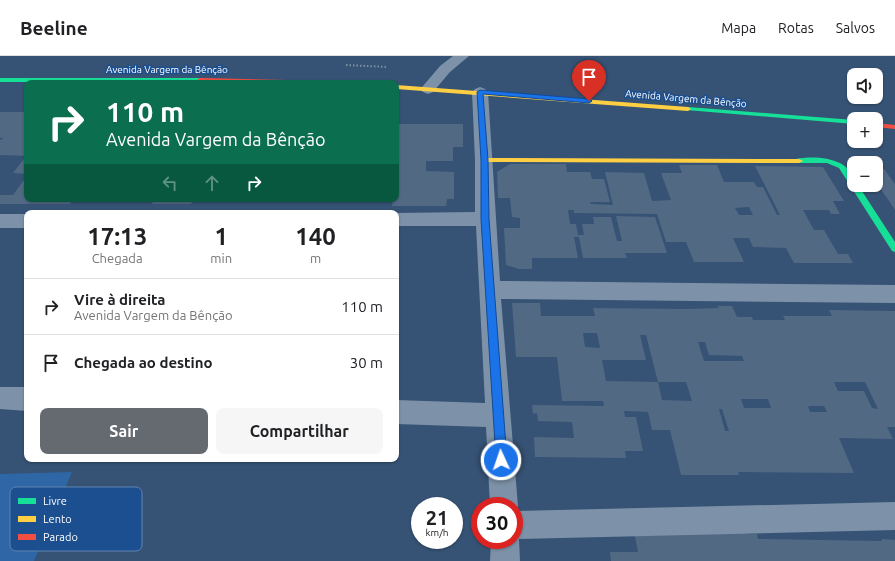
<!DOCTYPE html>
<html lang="pt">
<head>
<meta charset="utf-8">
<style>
	body { margin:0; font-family:Ubuntu,sans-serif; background:#f6f6f6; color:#202124; height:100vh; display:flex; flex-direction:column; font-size:15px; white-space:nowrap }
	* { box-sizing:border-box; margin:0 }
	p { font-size:13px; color:#757577 }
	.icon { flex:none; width:22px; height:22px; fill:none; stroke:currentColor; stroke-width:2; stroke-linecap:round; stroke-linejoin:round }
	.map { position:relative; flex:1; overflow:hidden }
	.side { position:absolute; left:24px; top:154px; width:375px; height:252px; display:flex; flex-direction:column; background:#fff; border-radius:8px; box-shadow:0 1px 3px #0004 }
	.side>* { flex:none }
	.hud { position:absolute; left:24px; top:24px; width:375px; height:122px; border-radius:8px; box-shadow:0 1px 3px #0004; background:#0b6e4f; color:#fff; overflow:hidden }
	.buttons { position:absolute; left:847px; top:12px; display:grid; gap:8px }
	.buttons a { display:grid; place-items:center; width:36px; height:36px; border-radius:8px; background:#fff; box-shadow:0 1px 3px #0004; font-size:20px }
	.speed { position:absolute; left:411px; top:441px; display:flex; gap:8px; font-size:20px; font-weight:700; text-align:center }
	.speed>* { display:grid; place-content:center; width:52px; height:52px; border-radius:50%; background:#fff; box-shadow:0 1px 3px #0004; line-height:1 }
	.speed small { font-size:10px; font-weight:400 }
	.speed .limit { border:6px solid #d22; background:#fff; color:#111 }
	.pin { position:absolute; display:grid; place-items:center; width:34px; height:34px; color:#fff; margin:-41px -17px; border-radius:50% 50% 50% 0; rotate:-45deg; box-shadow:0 0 4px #0007 }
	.pin .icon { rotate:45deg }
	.me { position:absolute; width:44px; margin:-22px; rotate:357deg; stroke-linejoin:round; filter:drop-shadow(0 0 3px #0008) }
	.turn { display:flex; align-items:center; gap:14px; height:84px; padding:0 16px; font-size:18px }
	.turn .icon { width:52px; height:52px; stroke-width:2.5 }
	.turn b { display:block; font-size:28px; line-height:34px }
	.lanes { display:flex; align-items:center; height:38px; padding:0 16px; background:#0003; justify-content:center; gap:20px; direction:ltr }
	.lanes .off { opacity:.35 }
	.eta { display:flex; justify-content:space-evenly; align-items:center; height:68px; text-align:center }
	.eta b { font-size:24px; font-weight:600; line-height:28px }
	.action { display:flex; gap:8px; margin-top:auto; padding:8px 16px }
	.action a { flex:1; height:46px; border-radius:8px; background:#656970; color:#fff; font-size:16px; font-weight:600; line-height:46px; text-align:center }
	.action a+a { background:#f6f6f6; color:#202124 }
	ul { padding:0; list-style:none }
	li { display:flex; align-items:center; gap:12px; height:56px; padding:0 16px; border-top:1px solid #e0e0e0 }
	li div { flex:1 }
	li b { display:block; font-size:15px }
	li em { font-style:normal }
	header { display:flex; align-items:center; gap:24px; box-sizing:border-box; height:56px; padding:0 20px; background:#fff; border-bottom:1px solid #e0e0e0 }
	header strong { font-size:19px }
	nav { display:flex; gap:22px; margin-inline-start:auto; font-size:14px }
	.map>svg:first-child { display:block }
	.green { fill:#2f66a5 }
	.building { fill:#526984; fill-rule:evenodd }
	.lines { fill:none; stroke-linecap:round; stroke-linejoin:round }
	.path { stroke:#7d92a8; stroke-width:2; stroke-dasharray:1.5 2; stroke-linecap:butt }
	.street { fill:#7d92a8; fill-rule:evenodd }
	.fast { fill:#16e098; fill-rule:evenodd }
	.slow { fill:#ffcf43; fill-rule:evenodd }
	.jam { fill:#f24e42; fill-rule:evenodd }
	.route { fill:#1a73e8; stroke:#114b97 }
	.labels { text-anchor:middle; stroke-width:3; stroke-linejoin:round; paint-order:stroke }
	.far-street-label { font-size:10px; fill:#fff; stroke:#1b4f8f }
	.key { fill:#1b4f8f; stroke:#5f84b1; stroke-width:1 }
	.key-label { font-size:11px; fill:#fff }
</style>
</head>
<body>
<header>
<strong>Beeline</strong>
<nav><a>Mapa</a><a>Rotas</a><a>Salvos</a></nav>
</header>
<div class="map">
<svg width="895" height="505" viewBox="0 0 895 505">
	<rect width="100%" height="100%" fill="#365274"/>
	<path class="green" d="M72,416l-38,89h-34v-87z"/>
	<path class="building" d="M0,56h27v62l-14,-1 13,-17 -26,-1v-15l4,-2h-4z
		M396,68h67v23h-10v14h-27v10l28,1v27h-7l-1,7h-54l1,-7h3z
		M510,108h56l1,8h23l2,7h12l6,23h-20l1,2 22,1 -8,-33 39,1 8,28 19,-1 -10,-27h21l-3,-8h38l7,17h30l3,5h6l14,28h3l-25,-49 68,1 21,34h-11l7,13h-9l-2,-4h-26l11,20h10l14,24h10l5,9h-59l-8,-15 -33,-1 -4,-9h-16l11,24h-50l-8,-20h-20l-9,-28 -83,-1v-3h-6l2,14h6l2,11h6l-2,-11h12l-1,-7h18l6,24h5l-6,-25 39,1 12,36h-42l2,5h-44l-4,-21h-5l4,21h-46v11h-13l-13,-4 -2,-37h16v-10l-8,-1 -2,-19h-12l-1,-26zM749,151l4,8h-14l-4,-7z
		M876,113h8l11,15v26l-19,-28z
		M26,121l1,22h46l-3,5h-70v-9h13z
		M154,143h40l-3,5h-39z
		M512,247h28l1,13h54l-2,-8 94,1 32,-1 -2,-2h15l5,11h15l1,3h32l-2,-4h49l-3,-6 66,1v116h-8l6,12 -54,-1 15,35 -116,-1 1,3h-58l-11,-45h-18l-4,-18 -24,-1 1,6h11l7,34h-18l1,7 -91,-1 -1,-20 40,1 -2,-16 -34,-1 -1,-8 -4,1 -1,-9 72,1 -1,-5h-41l-5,-44h-41zM583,277h14l3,15 -15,-1zM640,279h6l12,47h28l6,19 -30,-1 -4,-18 -52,-1 -4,-21h44zM698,286h7l4,13 33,1 2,5h-40zM834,326h31l13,27 -6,-1 -8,-17h-26zM741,343h27l3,9h-27zM808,350h16l3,6h-17zM719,353h3l7,22h-4z
		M634,475l111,2 1,1h11l1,5 124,2v-2l13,1v21h-284l-1,-9h28z"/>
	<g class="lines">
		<path class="path" d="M346,9l41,2"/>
		<path class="street" d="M453,0h16l-19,16 -17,20 -5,2 -5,-2 -3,-3 3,-3 17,-20z
			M480,31l5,2 3,3 12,189 395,4v18l-394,-4 17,207 -2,5 379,-9v28l-376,9 1,22h-30l1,-21h23v-34h-24l-4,-79 -90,-3v-24l89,3 -9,-177h-80v-13h-3l82,-1v-52l-3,-68 3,-3z
			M0,158h27v14h-27z
			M0,331h27v24l-27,-2z"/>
		<path class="fast" d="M0,22h200l3,2 -3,2h-200z
			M688,51l166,13v4l-168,-14v-2z
			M796,103c21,-4 58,-1 58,26h4l37,57v10l-3,-1 -53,-83 -12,-5h-31z"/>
		<path class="slow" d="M396,29l292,22 3,2 -3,2 -292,-22z
			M481,102l318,1 4,2 -4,2 -315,-1h-3z"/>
		<path class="jam" d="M200,22l133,3 3,2 -138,-2v-2z
			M876,67l19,2v4l-19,-2z"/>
	</g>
	<path class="route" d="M480,34l109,9 3,2 -3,2 -106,-9 5,66 1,59 18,241 -2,4 -4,2 -4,-2 -1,-4 -15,-241v-59l-4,-68z"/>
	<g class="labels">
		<g class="far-street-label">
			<text x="167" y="17">Avenida Vargem da Bênção</text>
			<text transform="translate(686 42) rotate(5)" y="4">Avenida Vargem da Bênção</text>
		</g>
	</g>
	<rect x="10" y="431" width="132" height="64" rx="6" class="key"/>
	<rect x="18" y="442" width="18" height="6" fill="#16e098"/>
	<rect x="18" y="460" width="18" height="6" fill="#ffcf43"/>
	<rect x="18" y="478" width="18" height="6" fill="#f24e42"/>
	<g class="key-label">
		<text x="43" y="449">Livre</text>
		<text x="43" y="467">Lento</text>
		<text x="43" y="485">Parado</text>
	</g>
</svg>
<div class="buttons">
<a><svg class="icon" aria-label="sound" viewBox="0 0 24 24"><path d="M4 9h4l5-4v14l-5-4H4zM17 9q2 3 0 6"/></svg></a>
<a>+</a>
<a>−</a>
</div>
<div class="speed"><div>21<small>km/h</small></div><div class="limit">30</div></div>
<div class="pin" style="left:589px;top:45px;background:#d93025"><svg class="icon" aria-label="arrive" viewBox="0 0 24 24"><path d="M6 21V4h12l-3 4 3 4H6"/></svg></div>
<svg class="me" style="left:501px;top:404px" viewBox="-20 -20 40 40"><circle r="17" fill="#1a73e8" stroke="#fff" stroke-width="3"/><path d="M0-11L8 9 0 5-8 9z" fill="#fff"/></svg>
<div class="hud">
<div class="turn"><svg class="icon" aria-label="right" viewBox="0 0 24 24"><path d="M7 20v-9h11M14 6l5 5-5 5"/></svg><div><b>110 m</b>Avenida Vargem da Bênção</div></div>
<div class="lanes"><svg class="icon off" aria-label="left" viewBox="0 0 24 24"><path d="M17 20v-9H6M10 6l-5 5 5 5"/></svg><svg class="icon off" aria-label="ahead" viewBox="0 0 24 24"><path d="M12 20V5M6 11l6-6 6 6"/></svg><svg class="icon" aria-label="right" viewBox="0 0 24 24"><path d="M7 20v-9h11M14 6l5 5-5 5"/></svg></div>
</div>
<section class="side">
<div class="eta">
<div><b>17:13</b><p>Chegada</p></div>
<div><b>1</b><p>min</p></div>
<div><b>140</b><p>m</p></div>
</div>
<ul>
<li><svg class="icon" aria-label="right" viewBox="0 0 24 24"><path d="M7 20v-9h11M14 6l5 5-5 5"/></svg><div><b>Vire à direita</b><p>Avenida Vargem da Bênção</p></div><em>110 m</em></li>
<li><svg class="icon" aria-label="arrive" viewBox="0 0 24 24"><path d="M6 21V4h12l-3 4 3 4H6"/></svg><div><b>Chegada ao destino</b></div><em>30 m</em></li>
</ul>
<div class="action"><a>Sair</a><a>Compartilhar</a></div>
</section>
</div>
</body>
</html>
